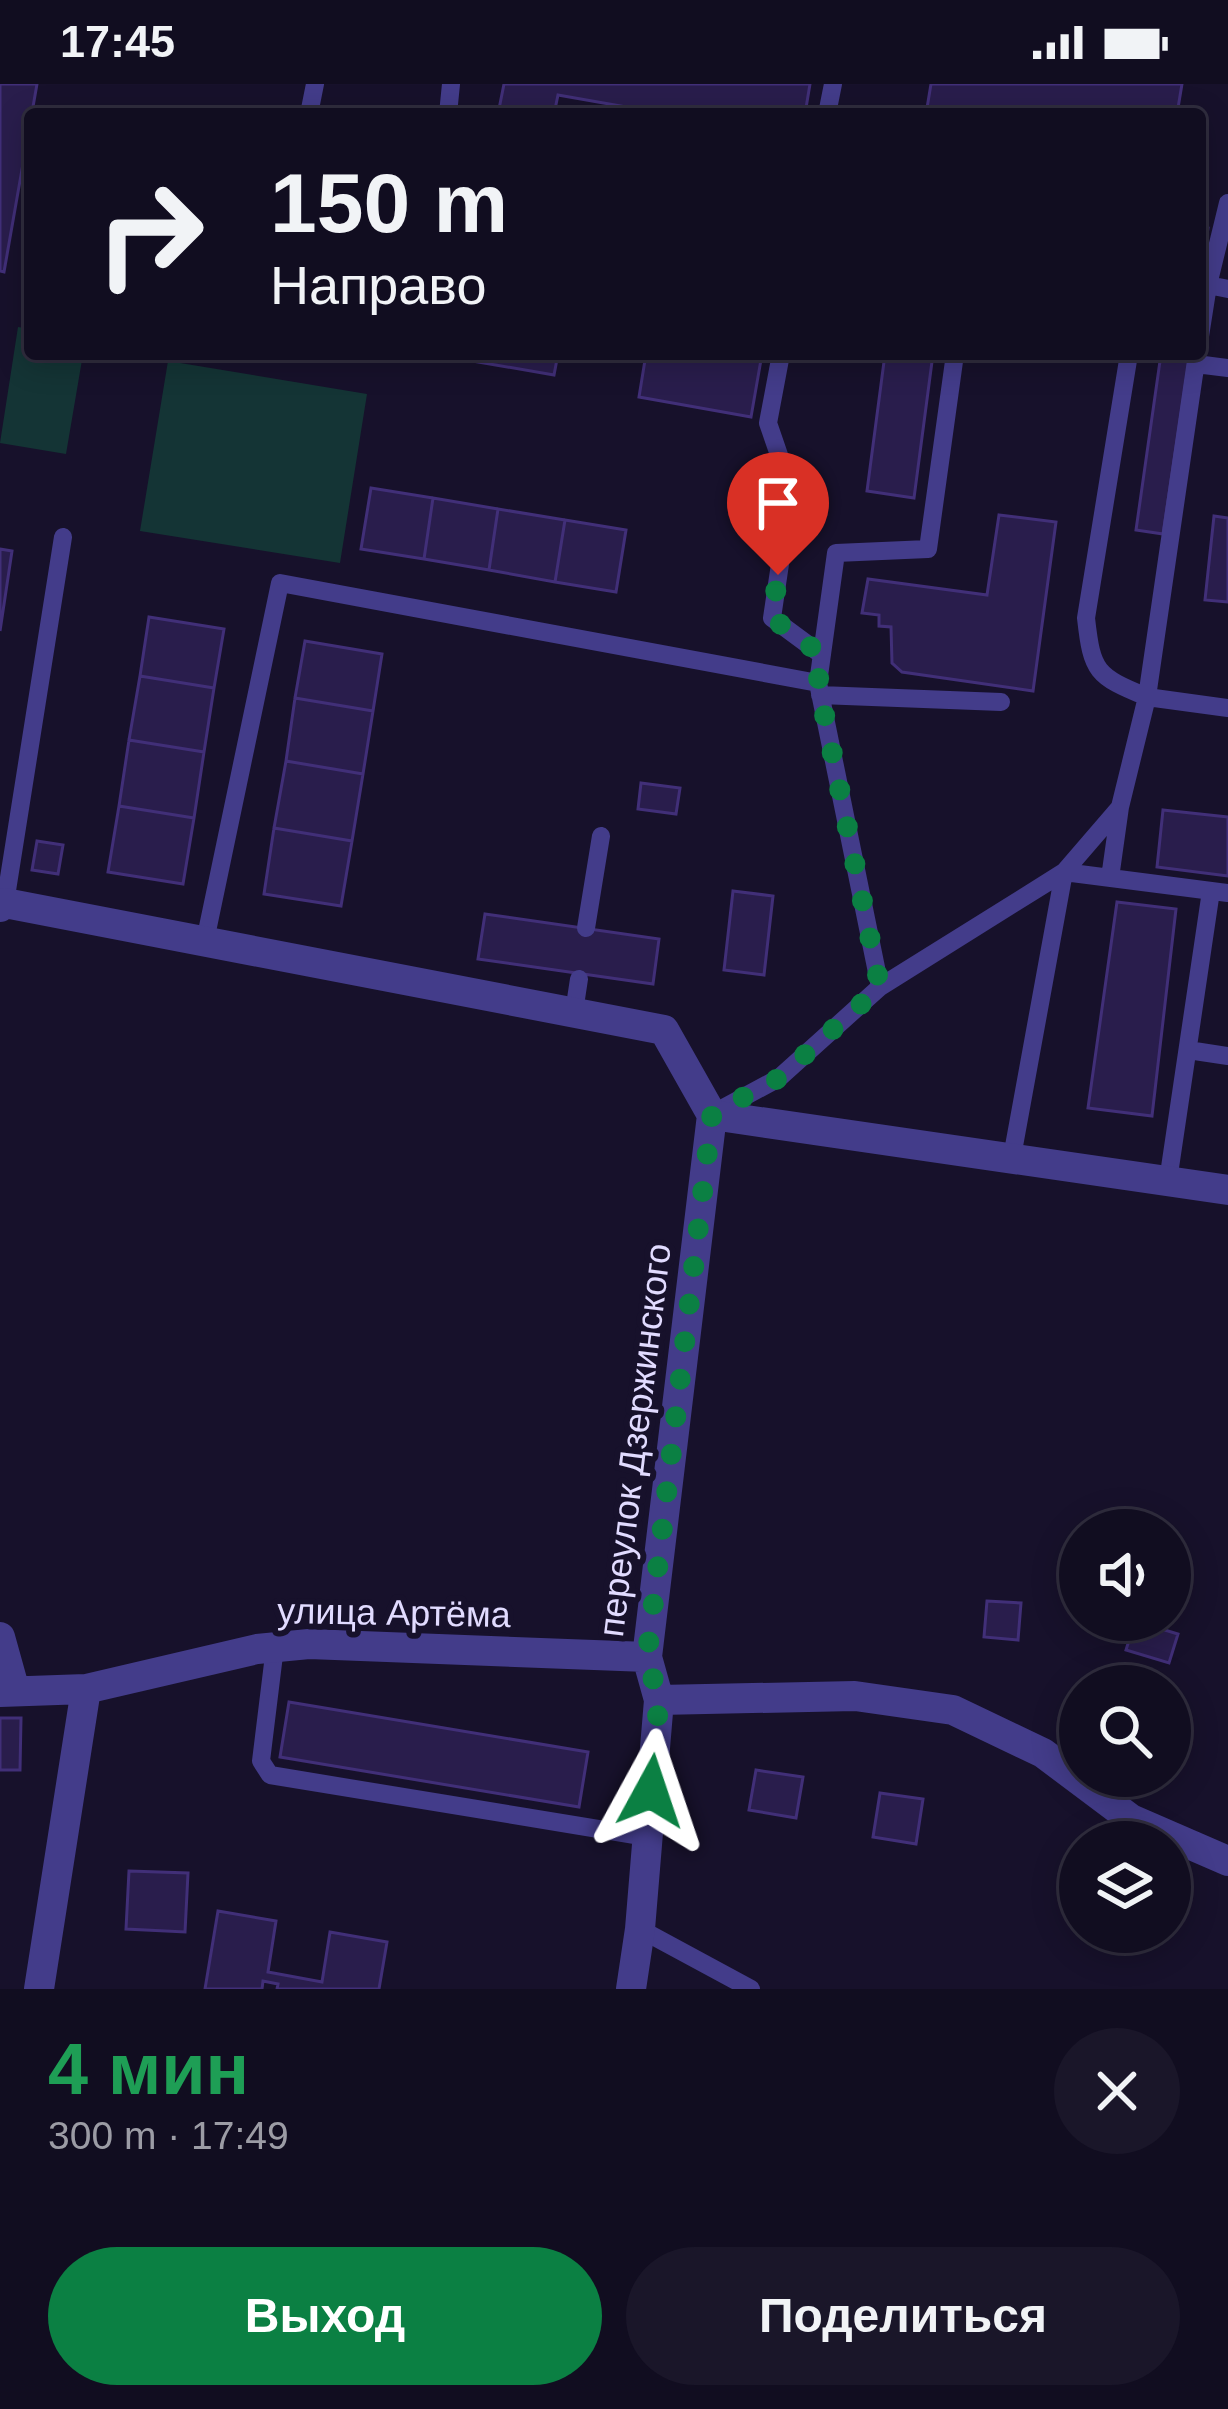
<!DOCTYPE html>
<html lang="ru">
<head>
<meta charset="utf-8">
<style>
	body { margin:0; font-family:Helvetica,sans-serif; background:#1a1629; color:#f1f3f6; height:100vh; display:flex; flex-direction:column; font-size:45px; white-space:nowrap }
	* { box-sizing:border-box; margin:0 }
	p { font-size:39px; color:#9c9ca5 }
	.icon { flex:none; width:66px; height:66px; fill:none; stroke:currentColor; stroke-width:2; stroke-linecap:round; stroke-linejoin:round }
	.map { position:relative; height:1905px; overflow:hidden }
	.details { display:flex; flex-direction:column; background:#110d20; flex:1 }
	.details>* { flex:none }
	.hud { position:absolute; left:24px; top:24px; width:1182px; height:252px; border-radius:12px; box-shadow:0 6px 30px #0003,0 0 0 3px #302d3e; background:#110d20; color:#f1f3f6; overflow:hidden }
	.buttons { position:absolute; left:1059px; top:1425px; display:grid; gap:24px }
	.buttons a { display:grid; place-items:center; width:132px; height:132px; border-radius:50%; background:#110d20; box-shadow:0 6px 30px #0003,0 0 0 3px #302d3e; font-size:60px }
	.pin { position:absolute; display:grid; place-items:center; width:102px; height:102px; color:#fff; margin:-123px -51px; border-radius:50% 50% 50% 0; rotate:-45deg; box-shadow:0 0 12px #0007 }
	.pin .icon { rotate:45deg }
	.me { position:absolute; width:132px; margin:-66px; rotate:5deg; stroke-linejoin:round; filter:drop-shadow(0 0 9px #0008) }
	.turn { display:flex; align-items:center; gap:42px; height:252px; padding:0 48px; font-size:54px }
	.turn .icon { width:156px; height:156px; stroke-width:2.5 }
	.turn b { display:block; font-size:84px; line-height:102px }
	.round { display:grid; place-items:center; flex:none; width:126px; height:126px; border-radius:63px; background:#1a1629 }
	.overview { display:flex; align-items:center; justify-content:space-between; height:204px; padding:0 48px }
	h1 { font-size:72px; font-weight:600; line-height:90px; color:#1e9e55 }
	.action { display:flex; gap:24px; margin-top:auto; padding:24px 48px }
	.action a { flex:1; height:138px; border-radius:72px; background:#0b8043; color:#fff; font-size:48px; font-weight:600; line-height:138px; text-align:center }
	.action a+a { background:#1a1629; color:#f1f3f6 }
	.status { display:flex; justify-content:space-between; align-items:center; height:84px; padding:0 60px; background:#110d20; direction:ltr }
	.status svg { height:33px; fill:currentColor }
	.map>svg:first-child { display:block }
	.green { fill:#143435 }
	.building { fill:#291d4c; stroke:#412f78; stroke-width:3 }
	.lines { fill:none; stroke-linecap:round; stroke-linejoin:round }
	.service { stroke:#433c8a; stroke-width:18 }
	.minor { stroke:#433c8a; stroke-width:30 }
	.route { stroke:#0b8043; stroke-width:21; stroke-dasharray:0 37.8 }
	.labels { text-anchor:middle; stroke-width:12; stroke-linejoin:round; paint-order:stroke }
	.street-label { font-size:36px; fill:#e1dbff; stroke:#17112b }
</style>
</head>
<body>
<div class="status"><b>17:45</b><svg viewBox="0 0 49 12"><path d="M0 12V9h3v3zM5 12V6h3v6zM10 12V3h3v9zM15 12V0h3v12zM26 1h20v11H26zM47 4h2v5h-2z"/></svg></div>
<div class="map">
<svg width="1228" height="1905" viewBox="0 0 1228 1905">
	<rect width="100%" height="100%" fill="#17112b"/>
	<path class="green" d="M18,243l12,2v25h53l-17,100 -66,-11z
		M168,277l199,33 -27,169 -200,-32z"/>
	<path class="building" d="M0,0h37l-33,188 -4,-1z
		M504,0h306l-5,30h-139l-108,-19 -4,19h-56z
		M931,0h251l-5,30h-251z
		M1200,143l8,1 -8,55z
		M456,270h102l-4,21 -99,-17z
		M646,270h116l-11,63 -112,-20z
		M885,270h48l-19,144 -47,-7z
		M1161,270h29l-27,180 -27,-4z
		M371,404l62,10 -9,61 -63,-10z
		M433,414l65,11 -9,61 -65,-11z
		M498,425l67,11 -10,62 -66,-12z
		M999,431l57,7 -23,169 -131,-19 -10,-9 -1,-36 -12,-1v-11l-17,-2 6,-34 119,16z
		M1214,432l14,2v84l-23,-2z
		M565,436l61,10 -10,62 -61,-10z
		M0,465l12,2 -12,80z
		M149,533l75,12 -10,59 -74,-12z
		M305,557l77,13 -9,57 -78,-13z
		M140,592l74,12 -10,64 -75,-12z
		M295,614l78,13 -10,63 -77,-13z
		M129,656l75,12 -10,66 -75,-12z
		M286,677l77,13 -11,67 -78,-13z
		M641,699l39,5 -4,26 -38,-5z
		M119,722l75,12 -11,66 -75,-12z
		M1163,726l65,7v59l-71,-9z
		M274,744l78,13 -11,65 -77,-12z
		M37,757l26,4 -5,29 -26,-4z
		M733,807l40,5 -9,79 -40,-5z
		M1117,818l59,7 -24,207 -64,-8z
		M485,830l174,25 -6,45 -175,-25z
		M987,1517l34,2 -3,37 -34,-3z
		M1135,1537l43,13 -9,29 -43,-13z
		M289,1618l299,50 -9,55 -299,-50z
		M0,1634h21l-1,52h-20z
		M756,1686l47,7 -7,41 -47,-8z
		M880,1709l43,6 -7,45 -43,-7z
		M129,1787l59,2 -3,59 -59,-3z
		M218,1827l58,10 -8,51 54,10 8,-50 57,10 -8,47h-102l1,-5 -15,-3 -1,8h-57z"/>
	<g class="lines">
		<path class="service" d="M309,30l6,-30
			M448,30l3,-30
			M827,30l6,-30
			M1208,201l20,-82
			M1200,252l8,-51 20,4
			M781,270l-13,69 23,67 -19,128 50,37
			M1197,270l-50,343 81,11
			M1196,280l32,4
			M818,599l18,-130 92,-4 27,-195
			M820,611l181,7
			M1110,794l10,-71
			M5,819l58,-366
			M586,844l15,-92
			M205,857l75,-358 538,100 62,304
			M574,928l5,-33
			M1188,966l40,6
			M716,1028l63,-34 101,-91 184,-115 56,-65 27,-110c-51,-21 -55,-25 -61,-79l43,-264
			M1012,1073l52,-285 164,21
			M1168,1097l43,-290
			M275,1563l-14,114 9,14 377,62
			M640,1845l111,60"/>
		<path class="minor" d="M0,823l5,-4 659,127 48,85
			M712,1031l516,75
			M0,1553l15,54
			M0,1608l86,-3 171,-40 52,-5 338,13
			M659,1616l196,-4 98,14 90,43 88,66 97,42
			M39,1905l47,-300
			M631,1905l9,-60 19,-229 -12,-43 65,-542"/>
	</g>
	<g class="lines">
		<path class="route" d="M651,1707l8,-91 -12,-43 65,-543 67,-36 101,-91 -62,-304 4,-28 -50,-37 6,-43"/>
	</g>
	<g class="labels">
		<g class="street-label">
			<text transform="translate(634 1356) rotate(-83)" y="13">переулок Дзержинского</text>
			<text transform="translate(394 1528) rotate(1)" y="13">улица Артёма</text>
		</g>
	</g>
</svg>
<div class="buttons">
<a><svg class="icon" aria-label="sound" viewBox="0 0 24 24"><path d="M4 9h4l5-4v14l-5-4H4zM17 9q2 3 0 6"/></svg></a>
<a><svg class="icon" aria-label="search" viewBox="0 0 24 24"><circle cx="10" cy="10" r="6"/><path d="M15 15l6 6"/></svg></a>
<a><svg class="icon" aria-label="layers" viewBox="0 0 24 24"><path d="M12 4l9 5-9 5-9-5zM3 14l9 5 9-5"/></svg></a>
</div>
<div class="pin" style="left:778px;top:491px;background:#d93025"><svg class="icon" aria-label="arrive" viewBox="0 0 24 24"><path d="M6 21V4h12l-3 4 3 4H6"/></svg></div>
<svg class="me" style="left:651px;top:1707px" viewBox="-20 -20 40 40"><path d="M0-17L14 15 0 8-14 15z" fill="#0b8043" stroke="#fff" stroke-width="4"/></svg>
<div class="hud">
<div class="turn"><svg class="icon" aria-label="right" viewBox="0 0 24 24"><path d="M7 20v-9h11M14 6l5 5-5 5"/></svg><div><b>150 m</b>Направо</div></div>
</div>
</div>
<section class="details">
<div class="overview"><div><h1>4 мин</h1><p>300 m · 17:49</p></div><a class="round"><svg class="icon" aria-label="close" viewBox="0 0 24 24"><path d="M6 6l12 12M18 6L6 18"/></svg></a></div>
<div class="action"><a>Выход</a><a>Поделиться</a></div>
</section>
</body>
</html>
